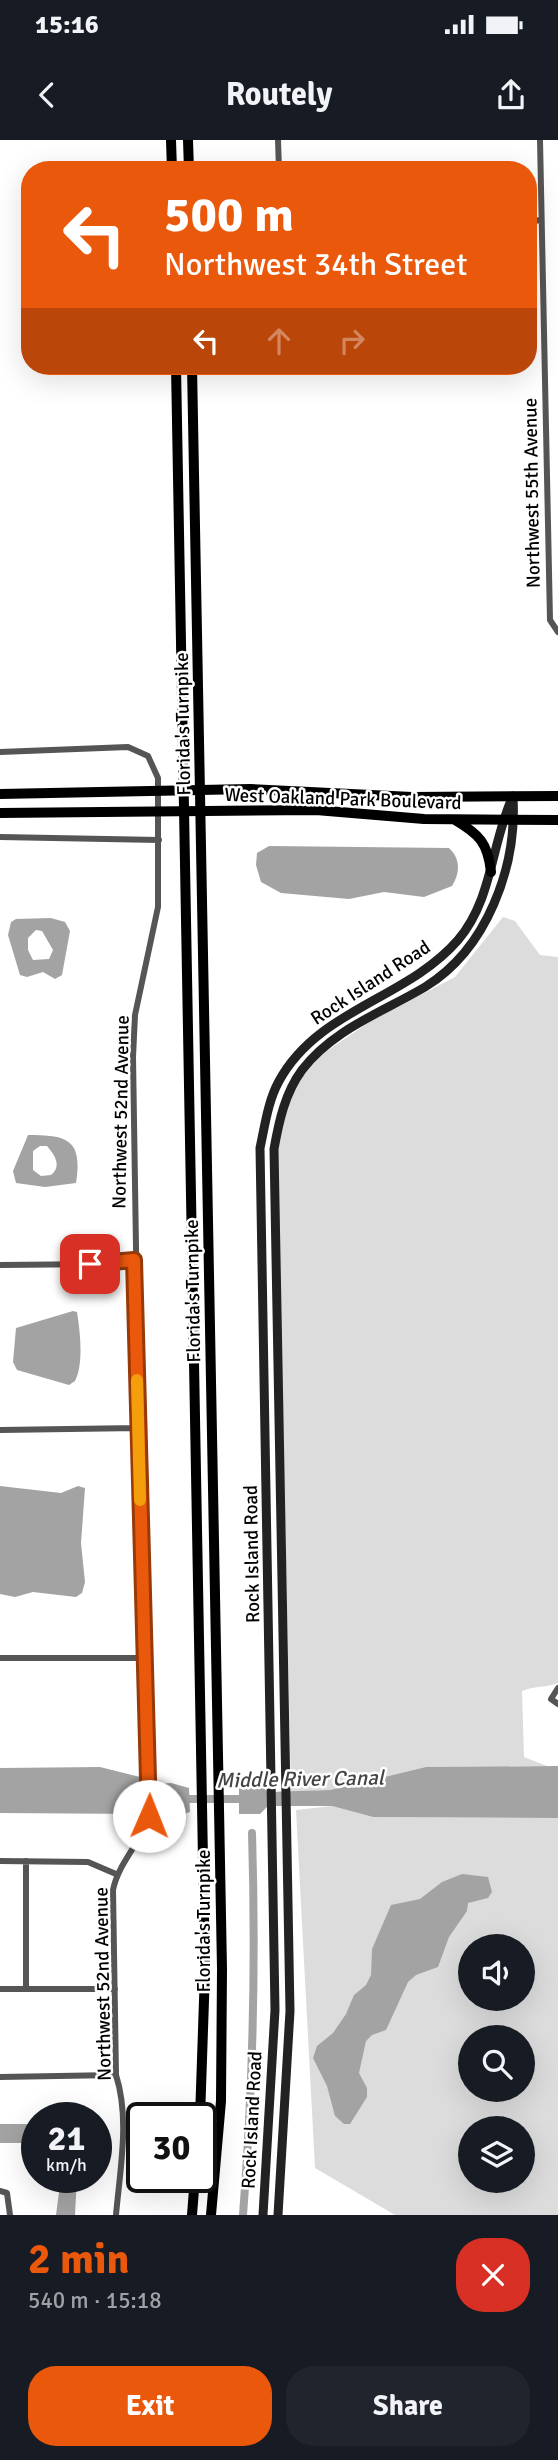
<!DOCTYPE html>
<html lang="en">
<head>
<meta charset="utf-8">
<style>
	body { margin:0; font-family:Signika,sans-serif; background:#20242c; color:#f1f3f6; height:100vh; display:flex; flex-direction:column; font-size:26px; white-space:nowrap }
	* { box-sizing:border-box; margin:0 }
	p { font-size:23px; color:#9ea1a6 }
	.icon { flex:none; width:38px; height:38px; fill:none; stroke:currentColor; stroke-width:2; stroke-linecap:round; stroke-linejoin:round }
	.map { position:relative; height:2075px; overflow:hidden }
	.drawer { display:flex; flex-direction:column; background:#171b24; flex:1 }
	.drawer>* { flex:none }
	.guide { position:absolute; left:21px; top:21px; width:516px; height:214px; border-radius:28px; box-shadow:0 7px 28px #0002; background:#ea580c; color:#fff; overflow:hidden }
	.controls { position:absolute; left:458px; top:1794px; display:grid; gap:14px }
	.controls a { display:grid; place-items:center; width:77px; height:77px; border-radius:50%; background:#171b24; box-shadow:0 7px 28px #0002; font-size:35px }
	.speed { position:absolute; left:21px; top:1962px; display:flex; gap:14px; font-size:35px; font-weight:700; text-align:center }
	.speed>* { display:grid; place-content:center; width:91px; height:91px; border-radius:50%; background:#171b24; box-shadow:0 7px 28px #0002; line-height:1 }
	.speed small { font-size:18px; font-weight:400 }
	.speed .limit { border:4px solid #111; border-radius:10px; background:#fff; color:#111 }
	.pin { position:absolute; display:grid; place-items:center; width:60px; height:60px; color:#fff; margin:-30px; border-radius:14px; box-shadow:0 4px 10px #0006 }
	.me { position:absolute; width:77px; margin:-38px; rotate:1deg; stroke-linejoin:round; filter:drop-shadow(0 0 5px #0008) }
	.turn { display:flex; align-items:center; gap:24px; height:147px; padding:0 28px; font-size:32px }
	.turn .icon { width:91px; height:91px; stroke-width:2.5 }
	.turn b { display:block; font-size:49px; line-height:60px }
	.lanes { display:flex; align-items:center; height:66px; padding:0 28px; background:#0003; justify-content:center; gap:35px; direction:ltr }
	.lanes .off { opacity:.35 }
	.round { display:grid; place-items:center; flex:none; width:74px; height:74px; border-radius:28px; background:#20242c }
	.headline { display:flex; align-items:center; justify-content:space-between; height:119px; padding:0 28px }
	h1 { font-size:42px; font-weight:700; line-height:52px; color:#ea580c }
	.cta { display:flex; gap:14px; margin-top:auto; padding:14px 28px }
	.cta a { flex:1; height:80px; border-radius:28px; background:#ea580c; color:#fff; font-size:28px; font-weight:700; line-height:80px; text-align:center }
	.cta a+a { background:#20242c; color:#f1f3f6 }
	.status { display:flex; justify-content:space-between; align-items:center; height:49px; padding:0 35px; background:#171b24; direction:ltr }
	.status svg { height:19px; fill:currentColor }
	header { display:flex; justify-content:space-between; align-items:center; height:91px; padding:0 28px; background:#171b24; font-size:32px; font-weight:700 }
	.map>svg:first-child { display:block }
	.green { fill:#dcdcdc; fill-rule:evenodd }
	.water { fill:#a3a3a3; fill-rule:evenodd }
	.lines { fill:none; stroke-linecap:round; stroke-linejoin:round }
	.canal { stroke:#a3a3a3; stroke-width:8 }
	.minor { stroke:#555; stroke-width:6 }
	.secondary { stroke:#222; stroke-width:9 }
	.primary { stroke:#000; stroke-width:10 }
	.motorway { stroke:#000; stroke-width:10 }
	.route-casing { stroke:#983908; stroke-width:18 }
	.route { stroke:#ea580c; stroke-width:12 }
	.slow { stroke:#f59e0b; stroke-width:12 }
	.labels { text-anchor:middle; stroke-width:5; stroke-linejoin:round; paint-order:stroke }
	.street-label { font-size:19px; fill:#000; stroke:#fff }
	.water-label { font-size:21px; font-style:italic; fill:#444; stroke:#fff }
</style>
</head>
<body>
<div class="status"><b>15:16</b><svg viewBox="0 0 49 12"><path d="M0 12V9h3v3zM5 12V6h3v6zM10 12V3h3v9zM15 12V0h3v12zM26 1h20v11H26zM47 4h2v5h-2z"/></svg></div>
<header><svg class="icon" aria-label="back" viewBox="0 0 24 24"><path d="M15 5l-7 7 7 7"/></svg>Routely<svg class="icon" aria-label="share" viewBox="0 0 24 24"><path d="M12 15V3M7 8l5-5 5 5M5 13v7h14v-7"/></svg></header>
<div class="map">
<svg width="558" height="2075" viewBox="0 0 558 2075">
	<rect width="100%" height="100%" fill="#fff"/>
	<path class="green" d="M503,777l12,4 25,34 18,2v726c-11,5 -22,2 -36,8l2,66 23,9 -121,1 -96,23 -39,2 -14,-641 13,-59 31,-37 50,-34 84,-44z
		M332,1666l41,11 185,1v397h-163l-80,-47 -19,-358zM471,1806h52v52h-52zM471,1897h52v53h-52zM471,1988h52v52h-52z"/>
	<path class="water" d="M269,706l180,2c12,11 11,25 3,38l-28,11 -40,-5 -35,7 -68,-6 -20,-11 -5,-17 1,-12z
		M51,778l14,4 5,9 -8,44 -7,4 -12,-7 -16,5 -7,-2 -12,-40 3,-13 5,-3zM36,790l6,1 11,19 -4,9 -16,1 -5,-10v-12z
		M28,995c39,0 55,4 48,48l-31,4 -29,-4 -3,-12zM40,1006h7c8,9 15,20 4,29l-10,1 -8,-6v-19z
		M73,1171l4,1c3,19 7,51 -2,69l-6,4 -52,-15 -4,-8 3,-34z
		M0,1346l61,7 17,-7 7,2 -4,55 4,39 -3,11 -6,4 -43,-5 -18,5 -15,-3z
		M558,1626v52l-185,-1 -41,-11h-64l-8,8h-21v-28h23l6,6 62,-2 96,-23z
		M100,1627l40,10v37l-140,-1v-45z
		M171,1643l18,5 1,24 -16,5 -17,-1 1,-32z
		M462,1734l26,3 4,15 -4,6 -20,5 -1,8 -18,26 -11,30 -22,8 -8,7 -22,48 -14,5 -6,6 -7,32 8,15v9l-17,27h-6l-9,-8 -8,-30 -14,-28 4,-12 16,-13 13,-19 8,-19 12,-10 5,-10 1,-26 19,-44 29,-6 22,-17z
		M0,1984h37v19h-37z
		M61,2037h16l-2,38h-19z"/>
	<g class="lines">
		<path class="canal" d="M180,1659h67
			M131,1660l36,-1
			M243,2075c10,-128 13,-253 9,-382"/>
		<path class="minor" d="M278,0l1,30
			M540,0l10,480 8,12
			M528,79l13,2
			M0,612l128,-5 20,9 10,22v129l-23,108 -2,42 9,570 8,179c-3,33 -31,53 -37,84l3,185c14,44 4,94 0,140
			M0,697l159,3
			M0,1125l106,-1 28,-4
			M0,1290l138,-2
			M0,1518h143
			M558,1548l-7,11 7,5
			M0,1721l88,1 28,12
			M26,1721v128
			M0,1849h115
			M0,1937l116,-2
			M0,2051l7,2 3,22"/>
		<path class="secondary" d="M263,2075l12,-205 -15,-862c5,-23 8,-47 19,-67 39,-72 128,-82 179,-141 35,-41 33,-97 55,-144
			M278,2075l12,-204 -16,-862c5,-28 11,-56 28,-79 31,-41 81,-58 123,-83 62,-38 92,-120 88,-189"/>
		<path class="primary" d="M0,654l250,-5 162,8 146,-1
			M0,673l316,-3 108,9 134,1
			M455,680c24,14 33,23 36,52"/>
		<path class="motorway" d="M171,0l1,30
			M188,0l1,30
			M176,226l29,1605 -5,147
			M192,226l30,1603 -1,132 -10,114
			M192,2075l3,-38"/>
	</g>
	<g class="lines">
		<defs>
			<path id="route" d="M90,1124l44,-4 15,556"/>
		</defs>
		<use href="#route" class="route-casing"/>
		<use href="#route" class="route"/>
		<path class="slow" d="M137,1240l3,120"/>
	</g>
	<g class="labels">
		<g class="street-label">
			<text transform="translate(531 353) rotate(-91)" y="7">Northwest 55th Avenue</text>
			<text transform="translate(182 584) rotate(-91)" y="7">Florida's Turnpike</text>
			<text transform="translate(343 658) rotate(2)" y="7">West Oakland Park Boulevard</text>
			<text transform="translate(370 842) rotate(-33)" y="7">Rock Island Road</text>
			<text transform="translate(120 972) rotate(-89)" y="7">Northwest 52nd Avenue</text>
			<text transform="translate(192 1151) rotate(-91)" y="7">Florida's Turnpike</text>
			<text transform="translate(251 1414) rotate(-91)" y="7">Rock Island Road</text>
			<text transform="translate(203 1781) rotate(-90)" y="7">Florida's Turnpike</text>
			<text transform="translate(102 1844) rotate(-91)" y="7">Northwest 52nd Avenue</text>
			<text transform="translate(251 1980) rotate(-87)" y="7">Rock Island Road</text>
		</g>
		<g class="water-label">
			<text transform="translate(300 1639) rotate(-1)" y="7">Middle River Canal</text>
		</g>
	</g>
</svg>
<div class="controls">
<a><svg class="icon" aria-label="sound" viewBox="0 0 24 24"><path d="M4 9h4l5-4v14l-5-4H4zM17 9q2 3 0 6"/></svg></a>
<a><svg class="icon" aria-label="search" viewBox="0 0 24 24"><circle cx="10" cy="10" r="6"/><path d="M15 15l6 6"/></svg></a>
<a><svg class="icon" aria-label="layers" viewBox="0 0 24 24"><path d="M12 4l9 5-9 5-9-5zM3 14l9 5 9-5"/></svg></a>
</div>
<div class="speed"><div>21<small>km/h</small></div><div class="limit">30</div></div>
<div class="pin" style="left:90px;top:1124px;background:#d93025"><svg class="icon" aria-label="arrive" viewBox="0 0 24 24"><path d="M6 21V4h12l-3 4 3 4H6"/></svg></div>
<svg class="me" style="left:149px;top:1676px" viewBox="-20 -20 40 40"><circle r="19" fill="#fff"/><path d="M0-13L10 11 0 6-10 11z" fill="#ea580c"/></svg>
<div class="guide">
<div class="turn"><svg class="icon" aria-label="left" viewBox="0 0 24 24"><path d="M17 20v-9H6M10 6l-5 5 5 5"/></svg><div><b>500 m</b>Northwest 34th Street</div></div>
<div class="lanes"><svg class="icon" aria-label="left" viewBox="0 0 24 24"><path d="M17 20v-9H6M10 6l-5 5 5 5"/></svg><svg class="icon off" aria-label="ahead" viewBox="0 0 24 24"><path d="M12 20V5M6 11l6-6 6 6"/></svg><svg class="icon off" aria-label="right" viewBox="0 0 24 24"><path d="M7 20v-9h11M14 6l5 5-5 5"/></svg></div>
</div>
</div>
<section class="drawer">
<div class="headline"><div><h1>2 min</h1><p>540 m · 15:18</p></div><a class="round" style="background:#d93025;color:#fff"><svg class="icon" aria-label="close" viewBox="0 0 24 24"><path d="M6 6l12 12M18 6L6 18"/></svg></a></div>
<div class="cta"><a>Exit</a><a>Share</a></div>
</section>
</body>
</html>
